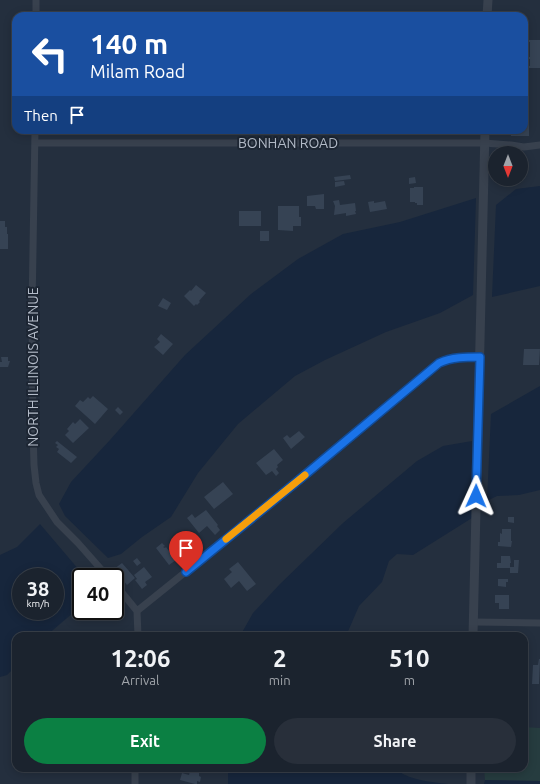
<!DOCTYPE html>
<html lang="en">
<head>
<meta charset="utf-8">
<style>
	body { margin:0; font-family:Ubuntu,sans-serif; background:#282f3a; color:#f1f3f6; height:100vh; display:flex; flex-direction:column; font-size:15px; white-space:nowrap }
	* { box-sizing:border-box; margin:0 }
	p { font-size:13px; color:#a0a4aa }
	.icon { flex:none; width:22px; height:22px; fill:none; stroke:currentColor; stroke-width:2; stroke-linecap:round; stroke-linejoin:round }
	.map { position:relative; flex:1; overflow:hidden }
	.details { position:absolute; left:12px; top:632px; width:516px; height:140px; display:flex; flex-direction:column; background:#1b232e; border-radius:12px; box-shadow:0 2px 10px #0003,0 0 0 1px #39404a }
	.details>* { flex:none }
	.banner { position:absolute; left:12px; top:12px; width:516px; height:122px; border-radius:12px; box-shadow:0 2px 10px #0003,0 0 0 1px #39404a; background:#1a4fa0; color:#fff; overflow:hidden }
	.needle { width:26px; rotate:180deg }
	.fabs { position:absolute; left:488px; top:146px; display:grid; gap:8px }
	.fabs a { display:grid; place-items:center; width:40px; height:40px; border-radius:50%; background:#1b232e; box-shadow:0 2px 10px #0003,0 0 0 1px #39404a; font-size:20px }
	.speed { position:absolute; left:12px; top:568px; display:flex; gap:8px; font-size:20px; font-weight:700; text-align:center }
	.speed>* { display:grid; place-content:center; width:52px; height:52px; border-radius:50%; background:#1b232e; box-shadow:0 2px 10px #0003,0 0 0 1px #39404a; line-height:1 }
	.speed small { font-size:10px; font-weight:400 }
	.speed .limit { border:2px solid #111; border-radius:6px; background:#fff; color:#111 }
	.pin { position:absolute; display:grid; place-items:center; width:34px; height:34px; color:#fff; margin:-41px -17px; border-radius:50% 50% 50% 0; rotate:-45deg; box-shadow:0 0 4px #0007 }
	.pin .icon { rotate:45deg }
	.me { position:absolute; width:44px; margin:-22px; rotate:1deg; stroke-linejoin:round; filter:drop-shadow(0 0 3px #0008) }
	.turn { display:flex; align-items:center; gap:14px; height:84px; padding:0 12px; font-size:18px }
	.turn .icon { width:52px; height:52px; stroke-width:2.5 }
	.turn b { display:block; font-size:28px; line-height:34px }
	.then { display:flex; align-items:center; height:38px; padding:0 12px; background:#0003; gap:8px; font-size:15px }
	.eta { display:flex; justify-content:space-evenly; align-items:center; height:68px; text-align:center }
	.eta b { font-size:24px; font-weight:600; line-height:28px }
	.cta { display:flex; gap:8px; margin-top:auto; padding:8px 12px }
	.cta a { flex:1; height:46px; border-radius:24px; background:#0b8043; color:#fff; font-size:16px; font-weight:600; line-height:46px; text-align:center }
	.cta a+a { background:#282f3a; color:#f1f3f6 }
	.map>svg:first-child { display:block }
	.green { fill:#263c3f }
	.water { fill:#17263c; fill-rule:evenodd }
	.building { fill:#364354 }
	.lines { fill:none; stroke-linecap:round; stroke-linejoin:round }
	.minor { stroke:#38414e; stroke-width:7 }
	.tertiary { stroke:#38414e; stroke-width:9 }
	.route-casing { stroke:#114b97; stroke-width:10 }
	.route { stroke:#1a73e8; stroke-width:7 }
	.slow { stroke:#f59e0b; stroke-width:7 }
	.labels { text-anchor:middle; stroke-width:4; stroke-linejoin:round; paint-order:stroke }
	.street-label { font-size:14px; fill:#b4bcc9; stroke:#1d2633 }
</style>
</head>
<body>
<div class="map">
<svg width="540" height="784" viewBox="0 0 540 784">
	<rect width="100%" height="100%" fill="#242f3e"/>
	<path class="green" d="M524,727l16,1v53l-55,-1 -1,-12h40z"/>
	<path class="water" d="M540,186v100l-48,11 4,-92 20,-16z
		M476,198l-3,97 -33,18 -54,19 -61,28 -30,16 -57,48 -40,49 -27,44 -29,20 -21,17 -13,4 -43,-42 -6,-12 12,-22 39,-42 75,-85 66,-61 47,-35 45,-25 57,-12z
		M540,386v104l-21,5 -22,1 -10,5 4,-87z
		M472,441v77l-59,37 -16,-1 -8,7 -7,21 -23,24 -13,30h-106l13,-23 27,-29 63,-61 74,-62 26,-15z
		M40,524l45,53h-4v29l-35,30h-30v30l-9,9 -7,2v-122l17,-8zM21,577h34v34h-34z
		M228,768h166c14,12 36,14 54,16h-220z
		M485,780l55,1v3h-56z"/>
	<path class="building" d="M528,40h12v28h-12v-2h2v-7h-1l-1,-2h2v-15h-2z
		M524,116h5v20h-18v-6h13z
		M350,175l1,4 -16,2 -1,-4z
		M415,177l1,6 -7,1v-6z
		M344,181l1,4 -10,2v-5z
		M414,187h9v18h-6v-2h-2v-1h-5v-14h4z
		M324,194v15h-8l-1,-3h-8v-10z
		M339,200l1,5 15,-2 1,8h-1l1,3 -10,2v-3l-12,2 1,-9 -2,-5z
		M374,201v2l11,-2 2,8 -17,3 -2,-10z
		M278,206h21v11h2v9h-8v5l-15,-1z
		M239,211h22v15h-22z
		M0,221h5v6h2v7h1v15h-8z
		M260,231h9v10h-9z
		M196,285l10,8 -7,8 1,1 -3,3 -1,-1 -2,2 -10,-10 6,-6 1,1z
		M163,298l8,5 -4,7 -9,-4z
		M161,334l12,10 -10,11 -9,-8 6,-5 -3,-3z
		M524,349h16l-1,16h-16z
		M1,357h7v4h2l-2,6h-8v-5h2z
		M93,396l15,13 -13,15 -20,-18 5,-6 3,2 5,-5 2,2z
		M118,407l5,5 -3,3 -5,-5z
		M80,419l9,9 -16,15 -8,-8 4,-4 -2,-2 6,-7 2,2z
		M299,431l6,6 -14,12 -8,-11 4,-3 3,3z
		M57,441l20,16 -6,6 -14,-11 2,-3 -3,-2 2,-2 -3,-2z
		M274,449l9,11 -6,5 1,2 -2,2 3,4 -3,3 -4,-5 -6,4 -10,-12z
		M223,482l10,12 -19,15 -10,-12z
		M206,510l12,15 -1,1 3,4 -5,5 -8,-9 -8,7 -12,-15 5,-4 3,4z
		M508,517h6v6l-6,-1z
		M502,529h9v12h1l-1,6 -13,-1v-4h2v-9l2,1z
		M162,543l3,3 -2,1 2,1 1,-1 10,13 -7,5 -13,-17z
		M501,556h9l1,7h-1v5h-13v-5h4z
		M137,558l4,5 -4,3 -4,-5z
		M514,560h5l-1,13h-8v-6h4z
		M238,562l18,22 -9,7 -8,-10 -8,7 -7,-9 8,-7 -3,-3z
		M122,563l13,15 -8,7 -13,-16z
		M144,567l8,10 -7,5 2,3 -5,4 -7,-9 2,-1 -3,-4z
		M498,579h10v3h-2v5l-8,-1z
		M495,595h14v14h-10v-6h-4z
		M539,659h1l-1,25h-7l1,-19h5z
		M190,771l9,2v3l2,1 -1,5 -3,-1v3h-2l-15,-4 2,-7 7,2z"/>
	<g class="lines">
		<path class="minor" d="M36,16v-16
			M35,130l-3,179 1,121 1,35 2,18 3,12 18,27 21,21 30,34
			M35,143h449l27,2 13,2 16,-2
			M115,584l22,27 1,25
			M137,611l158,-127 144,-121c13,-6 27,-6 41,-6
			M474,622l66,1
			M135,784v-16"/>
		<path class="tertiary" d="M487,16l1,-16
			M473,636l12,-506
			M471,784v-16"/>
	</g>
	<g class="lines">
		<defs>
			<path id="route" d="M186,572l108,-88 145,-121c13,-6 27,-6 41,-6l-4,139"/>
		</defs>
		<use href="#route" class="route-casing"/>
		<use href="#route" class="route"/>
		<path class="slow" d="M226,539l79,-64"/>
	</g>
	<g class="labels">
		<g class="street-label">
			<text x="288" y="148">BONHAN ROAD</text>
			<text transform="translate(33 367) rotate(-90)" y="5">NORTH ILLINOIS AVENUE</text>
		</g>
	</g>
</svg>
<div class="fabs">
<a><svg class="needle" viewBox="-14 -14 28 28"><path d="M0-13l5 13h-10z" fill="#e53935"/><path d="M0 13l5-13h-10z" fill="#a0a4aa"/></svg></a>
</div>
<div class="speed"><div>38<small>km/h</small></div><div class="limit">40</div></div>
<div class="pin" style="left:186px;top:572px;background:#d93025"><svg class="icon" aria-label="arrive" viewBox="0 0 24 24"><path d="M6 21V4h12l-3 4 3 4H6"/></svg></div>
<svg class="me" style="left:476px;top:496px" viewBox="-20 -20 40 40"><path d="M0-17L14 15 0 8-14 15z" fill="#1a73e8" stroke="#fff" stroke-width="4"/></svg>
<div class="banner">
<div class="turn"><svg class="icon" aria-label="left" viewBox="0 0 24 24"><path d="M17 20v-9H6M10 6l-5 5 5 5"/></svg><div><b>140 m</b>Milam Road</div></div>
<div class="then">Then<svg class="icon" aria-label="arrive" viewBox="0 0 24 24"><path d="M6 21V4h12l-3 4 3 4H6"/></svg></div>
</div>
<section class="details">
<div class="eta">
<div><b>12:06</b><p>Arrival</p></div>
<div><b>2</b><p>min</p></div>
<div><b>510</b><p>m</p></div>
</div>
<div class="cta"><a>Exit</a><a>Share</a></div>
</section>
</div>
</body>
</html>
